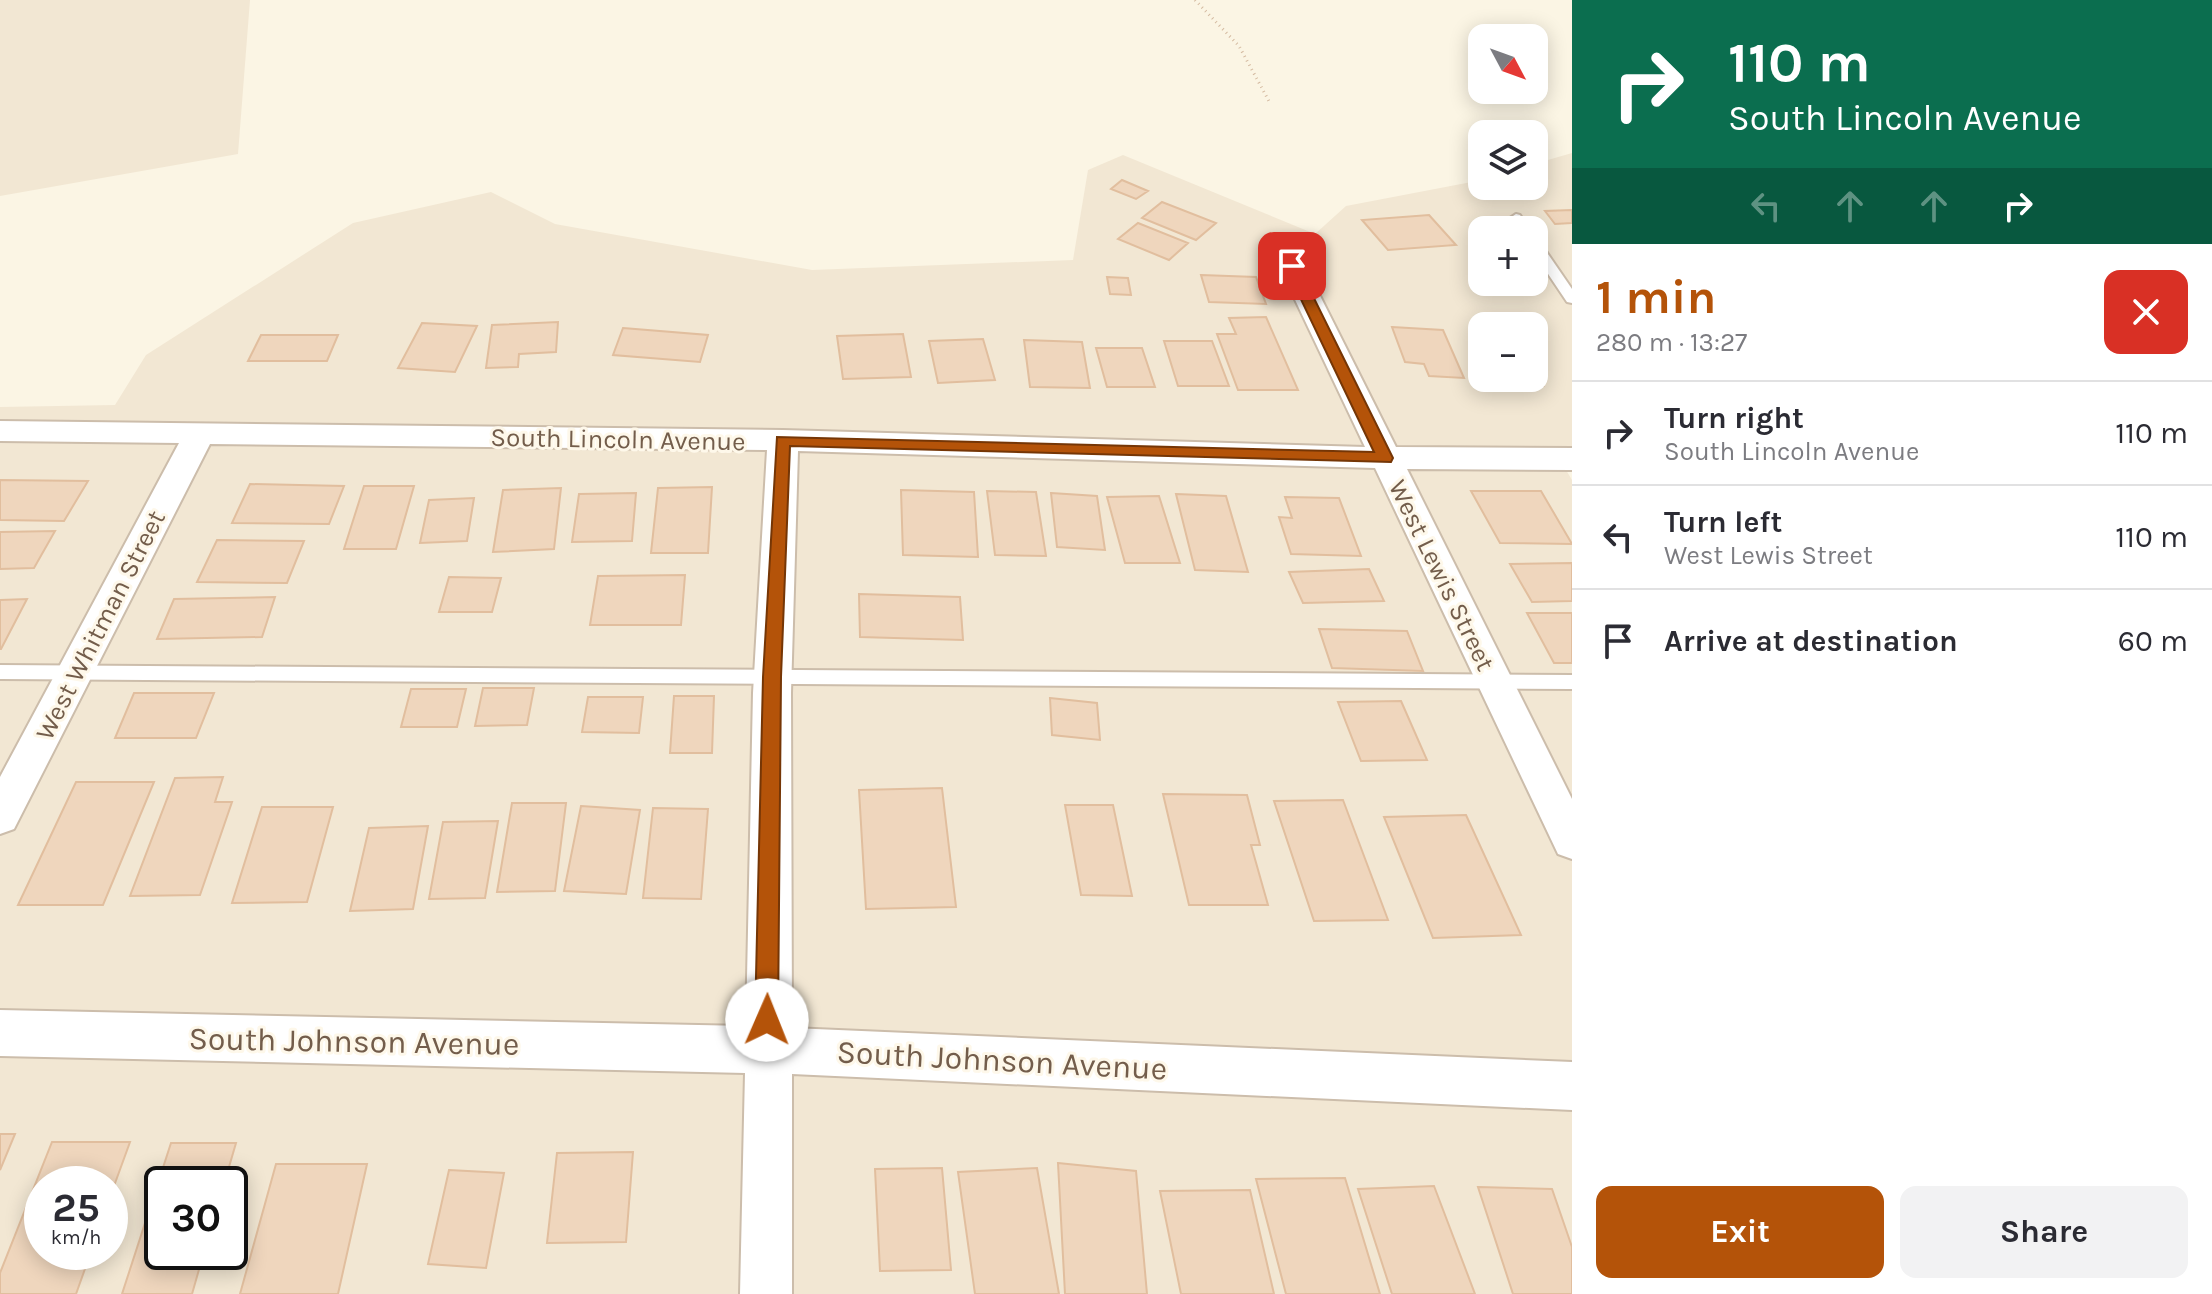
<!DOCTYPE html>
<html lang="en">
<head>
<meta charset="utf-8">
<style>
	body { margin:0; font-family:Karla,sans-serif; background:#f2f2f3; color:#2b2b33; height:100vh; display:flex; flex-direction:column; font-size:30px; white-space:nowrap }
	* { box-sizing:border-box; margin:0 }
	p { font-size:26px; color:#7c7c81 }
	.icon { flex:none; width:44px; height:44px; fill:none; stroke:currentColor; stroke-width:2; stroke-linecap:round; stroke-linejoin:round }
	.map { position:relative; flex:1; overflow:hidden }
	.side { display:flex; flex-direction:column; background:#fff; width:640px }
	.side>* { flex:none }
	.hud { background:#0b6e4f; color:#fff; overflow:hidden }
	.needle { width:52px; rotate:131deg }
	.fabs { position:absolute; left:1468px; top:24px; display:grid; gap:16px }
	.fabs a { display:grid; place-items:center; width:80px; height:80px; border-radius:16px; background:#fff; box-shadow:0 4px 20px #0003; font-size:40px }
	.speed { position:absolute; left:24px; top:1166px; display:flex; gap:16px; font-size:40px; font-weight:700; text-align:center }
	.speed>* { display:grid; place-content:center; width:104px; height:104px; border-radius:50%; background:#fff; box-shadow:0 4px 20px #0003; line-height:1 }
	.speed small { font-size:20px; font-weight:400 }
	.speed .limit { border:4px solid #111; border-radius:12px; background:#fff; color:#111 }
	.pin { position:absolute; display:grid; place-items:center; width:68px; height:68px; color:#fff; margin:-34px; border-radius:16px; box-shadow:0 4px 12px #0006 }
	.me { position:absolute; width:88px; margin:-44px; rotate:1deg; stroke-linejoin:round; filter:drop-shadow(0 0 6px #0008) }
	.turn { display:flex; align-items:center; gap:28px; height:168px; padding:0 24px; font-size:36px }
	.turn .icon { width:104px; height:104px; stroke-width:2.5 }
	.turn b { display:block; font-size:56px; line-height:68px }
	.lanes { display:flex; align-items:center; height:76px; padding:0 24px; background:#0003; justify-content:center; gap:40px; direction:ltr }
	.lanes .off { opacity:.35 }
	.round { display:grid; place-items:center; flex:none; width:84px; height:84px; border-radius:16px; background:#f2f2f3 }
	.overview { display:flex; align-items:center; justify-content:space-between; height:136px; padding:0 24px }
	h1 { font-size:48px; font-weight:700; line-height:60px; color:#b45309 }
	.action { display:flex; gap:16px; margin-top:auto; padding:16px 24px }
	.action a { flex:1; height:92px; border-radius:16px; background:#b45309; color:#fff; font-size:32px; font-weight:700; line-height:92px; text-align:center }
	.action a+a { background:#f2f2f3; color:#2b2b33 }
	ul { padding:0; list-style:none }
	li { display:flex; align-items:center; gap:24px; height:104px; padding:0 24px; border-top:2px solid #e1e1e2 }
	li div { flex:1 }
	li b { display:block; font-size:30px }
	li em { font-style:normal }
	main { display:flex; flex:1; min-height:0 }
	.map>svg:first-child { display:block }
	.residential { fill:#f2e7d3; fill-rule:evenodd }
	.building { fill:#efd6bd; stroke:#e1be9e; stroke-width:2 }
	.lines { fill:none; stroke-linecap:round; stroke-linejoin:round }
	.service-casing { stroke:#ccbdab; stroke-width:4 }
	.minor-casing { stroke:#ccbdab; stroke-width:4 }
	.path { stroke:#d4baa0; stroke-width:3; stroke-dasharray:1 4; stroke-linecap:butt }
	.service { fill:#fff; fill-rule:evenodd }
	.minor { fill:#fff; fill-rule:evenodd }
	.route { fill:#b45309; stroke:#753606; stroke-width:2 }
	.labels { text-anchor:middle; stroke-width:6; stroke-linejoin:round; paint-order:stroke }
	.street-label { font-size:26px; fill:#735d4b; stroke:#fef8ea }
	.near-street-label { font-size:32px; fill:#735d4b; stroke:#fef8ea }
</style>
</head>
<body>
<main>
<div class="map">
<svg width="1572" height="1294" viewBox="0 0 1572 1294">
	<rect width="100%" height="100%" fill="#fbf5e4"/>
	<path class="residential" d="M0,0h250l-12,154 -238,42z
		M1572,153v306l-12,1 12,20v814h-1572v-887l115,-2 31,-50 207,-132 138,-31 64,32 257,46 261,-10 15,-90 35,-15 192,79 31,-28 136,-26v6h52v-22zM1482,230h52v52h-52zM1482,326h52v52h-52zM42,1184h68v68h-68zM162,1184h68v68h-68z"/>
	<path class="building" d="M1122,180l26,11 -12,8 -25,-10z
		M1162,202l54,21 -20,17 -54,-22z
		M1572,210v13l-17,1 -10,-13z
		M1429,215l27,30 -68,5 -26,-30z
		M1138,223l50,20 -19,17 -51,-21z
		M1201,275l55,2 10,27 -57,-2z
		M1107,277l21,1 3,17 -21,-1z
		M1266,317l32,73h-60l-21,-56h19l-7,-16z
		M558,322l-2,30 -37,2 -1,13 -32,1 6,-43z
		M422,323l55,3 -22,46 -57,-4z
		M1392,327l51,3 21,48 -35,-2 -5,-12 -19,-2z
		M623,328l85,7 -8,27 -87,-7z
		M903,334l8,43 -68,2 -6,-43z
		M261,335h77l-11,26h-79z
		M983,339l12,41 -57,3 -9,-42z
		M1024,340l58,2 8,46 -60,-1z
		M1164,341h48l17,45h-51z
		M1096,348h46l13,39h-48z
		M1534,371l9,15 -45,-1 -4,-7h40z
		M0,480l88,1 -24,40 -64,-1z
		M250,484l94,2 -15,38 -97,-1z
		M364,486h50l-18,63h-52z
		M712,487l-4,66h-57l7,-65z
		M561,488l-7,61 -61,3 10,-62z
		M901,490l73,2 4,65 -75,-2z
		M987,491l49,1 10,64 -51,-1z
		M1471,491h70l31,53 -72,-1z
		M636,493l-4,48 -60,1 7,-48z
		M1051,493l46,3 8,54 -48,-3z
		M1176,494l50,2 22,76 -53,-2z
		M1159,496l21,67h-55l-18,-66z
		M1285,497l54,1 22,58 -70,-2 -12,-37 13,1z
		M474,498l-7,43 -47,2 9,-43z
		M55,531l-21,37 -34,1v-37z
		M217,540l87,1 -17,42 -90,-1z
		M1572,563v38l-40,1 -22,-38z
		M1369,569l15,32 -81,2 -14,-31z
		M685,575l-4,50h-91l8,-49z
		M449,577l52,1 -9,34h-53z
		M859,594l101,3 3,43 -103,-3z
		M275,597l-13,40 -105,2 17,-40z
		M27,599l-26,50h-1v-49z
		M1527,613h45v50h-18z
		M1319,629l88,2 16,40 -91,-3z
		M483,688h51l-7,37 -52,1z
		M411,689h55l-9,38h-56z
		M134,693h80l-18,45h-81z
		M674,696h40l-2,57h-42z
		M588,697h55l-4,36 -57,-1z
		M1050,698l47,5 3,37 -48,-5z
		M1401,701l26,59 -66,1 -23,-59z
		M223,777l-8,25h17l-32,93 -70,1 45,-118z
		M76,782h78l-51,123h-85z
		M942,788l14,119 -90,2 -7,-119z
		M1163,794l84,1 13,50h-9l17,60h-79z
		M1343,800l45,120 -74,1 -40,-120z
		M512,803h54l-11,88 -58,1z
		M1065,805h48l19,91 -51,-1z
		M581,806l59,4 -14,84 -62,-3z
		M262,807h71l-26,95 -75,1z
		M653,808l55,1 -7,90 -58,-1z
		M1466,815l55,120 -88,3 -49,-121z
		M498,821l-13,77 -56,1 14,-77z
		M428,826l-15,83 -63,2 19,-83z
		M0,1134h15l-15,36z
		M52,1142h78l-20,55v-13h-68v68h49l-15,42h-76v-21z
		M171,1143h65l-12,41h-62v68h42l-12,42h-70z
		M633,1152l-7,90 -79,1 10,-90z
		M1058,1163l78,8 11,123h-82z
		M276,1164h91l-29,130h-98z
		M942,1168l9,102 -71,1 -5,-102z
		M1037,1168l22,126h-84l-17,-122z
		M449,1170l55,3 -18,95 -58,-4z
		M1345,1178l35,116h-94l-30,-115z
		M1434,1186l41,108h-83l-34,-105z
		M1478,1187l74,2 20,58v47h-59z
		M1250,1190l24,104h-93l-21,-103z"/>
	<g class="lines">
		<defs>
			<path id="service" d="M1516,214l4,1 10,15h-12l-8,-12z
				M1534,240l5,1 33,48v14l-5,-1 -33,-49z
				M0,665l1572,10v14l-1572,-10z"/>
			<path id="minor" d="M1292,258l13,8 91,181 176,1v22l-165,-1 165,330v60l-14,-5 -183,-386 -577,-17 -7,242 1,335 780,34v48l-780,-36v220h-52l5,-221 -745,-17v-46l746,16 7,-333 14,-243 -557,-6 -196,385 -14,5v-57l179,-334 -179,-2v-20l783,9 582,17 -86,-181z"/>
		</defs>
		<use href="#service" class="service-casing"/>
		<use href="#minor" class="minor-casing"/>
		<path class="path" d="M1195,0l44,46 31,57"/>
		<use href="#service" class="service"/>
		<use href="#minor" class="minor"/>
	</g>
	<path class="route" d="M1292,262l6,4 95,192 -2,4 -601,-16 -9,231 -3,343 -3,8 -8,4 -9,-4 -3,-8 8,-343 14,-240 597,15 -89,-186z"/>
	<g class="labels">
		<g class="street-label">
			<text transform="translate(618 439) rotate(1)" y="9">South Lincoln Avenue</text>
			<text transform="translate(1442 575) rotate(64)" y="9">West Lewis Street</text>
			<text transform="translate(100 625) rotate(-63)" y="9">West Whitman Street</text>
		</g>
		<g class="near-street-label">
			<text transform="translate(354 1041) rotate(1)" y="11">South Johnson Avenue</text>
			<text transform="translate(1002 1060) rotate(3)" y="11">South Johnson Avenue</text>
		</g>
	</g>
</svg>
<div class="fabs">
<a><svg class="needle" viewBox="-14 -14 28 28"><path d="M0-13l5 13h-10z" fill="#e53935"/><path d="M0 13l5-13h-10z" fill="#7c7c81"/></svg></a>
<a><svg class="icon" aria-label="layers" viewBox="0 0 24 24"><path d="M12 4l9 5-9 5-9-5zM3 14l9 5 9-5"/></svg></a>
<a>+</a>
<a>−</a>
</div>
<div class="speed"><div>25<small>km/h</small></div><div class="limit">30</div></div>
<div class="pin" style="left:1292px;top:266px;background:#d93025"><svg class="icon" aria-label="arrive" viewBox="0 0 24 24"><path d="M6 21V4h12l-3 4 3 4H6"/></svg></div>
<svg class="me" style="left:767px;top:1020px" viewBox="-20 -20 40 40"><circle r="19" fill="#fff"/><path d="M0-13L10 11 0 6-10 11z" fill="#b45309"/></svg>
</div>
<section class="side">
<div class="hud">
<div class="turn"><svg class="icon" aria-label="right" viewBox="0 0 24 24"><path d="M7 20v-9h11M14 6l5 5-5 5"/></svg><div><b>110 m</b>South Lincoln Avenue</div></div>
<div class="lanes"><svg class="icon off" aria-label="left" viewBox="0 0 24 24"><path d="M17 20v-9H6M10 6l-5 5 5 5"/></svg><svg class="icon off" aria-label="ahead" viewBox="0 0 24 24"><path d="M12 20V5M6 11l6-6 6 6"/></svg><svg class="icon off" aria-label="ahead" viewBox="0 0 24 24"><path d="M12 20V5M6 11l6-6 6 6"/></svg><svg class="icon" aria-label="right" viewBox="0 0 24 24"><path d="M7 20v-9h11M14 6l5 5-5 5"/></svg></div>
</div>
<div class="overview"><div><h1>1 min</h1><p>280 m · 13:27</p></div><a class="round" style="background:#d93025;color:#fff"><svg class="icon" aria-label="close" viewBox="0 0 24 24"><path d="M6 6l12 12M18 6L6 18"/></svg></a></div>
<ul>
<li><svg class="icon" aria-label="right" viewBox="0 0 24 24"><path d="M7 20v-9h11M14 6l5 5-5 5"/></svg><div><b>Turn right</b><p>South Lincoln Avenue</p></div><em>110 m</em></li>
<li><svg class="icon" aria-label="left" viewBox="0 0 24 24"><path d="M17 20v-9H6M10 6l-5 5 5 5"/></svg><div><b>Turn left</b><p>West Lewis Street</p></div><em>110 m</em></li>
<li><svg class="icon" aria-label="arrive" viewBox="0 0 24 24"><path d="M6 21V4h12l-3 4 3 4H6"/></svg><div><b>Arrive at destination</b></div><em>60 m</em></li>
</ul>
<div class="action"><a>Exit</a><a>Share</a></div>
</section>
</main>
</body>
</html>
